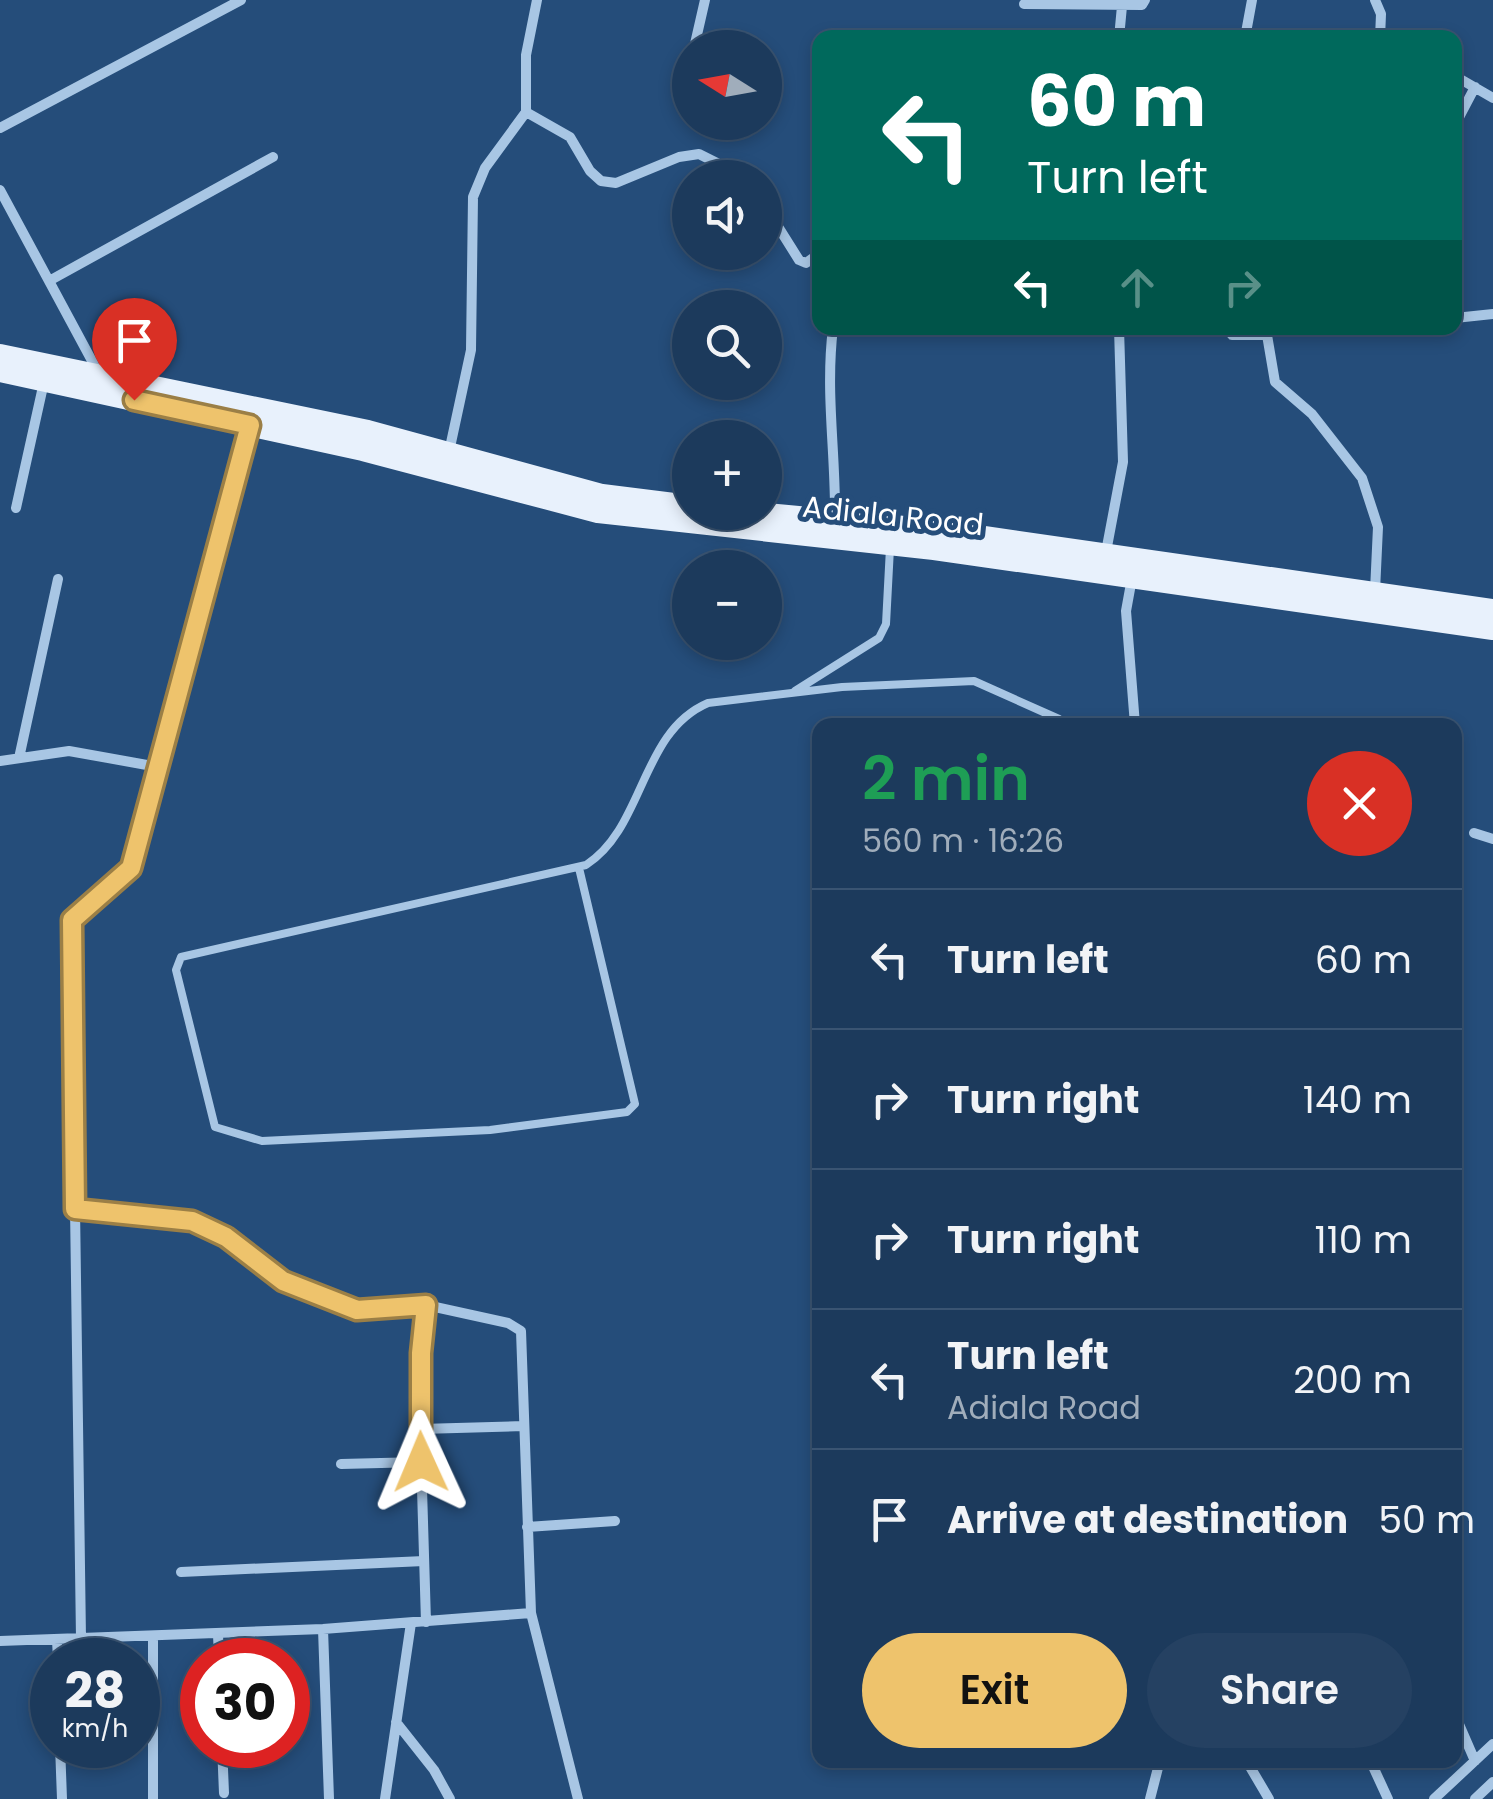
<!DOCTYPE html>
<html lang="en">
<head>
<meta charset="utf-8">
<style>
	body { margin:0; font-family:Poppins,sans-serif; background:#254162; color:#f1f3f6; height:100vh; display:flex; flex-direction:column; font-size:38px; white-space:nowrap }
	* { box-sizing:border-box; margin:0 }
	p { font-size:32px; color:#a0adbb }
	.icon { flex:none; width:55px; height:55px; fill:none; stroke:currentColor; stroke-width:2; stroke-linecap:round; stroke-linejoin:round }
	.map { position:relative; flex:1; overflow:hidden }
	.details { position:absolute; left:812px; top:718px; width:650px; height:1050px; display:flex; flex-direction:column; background:#1c3a5c; border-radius:20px; box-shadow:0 5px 15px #0003,0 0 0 2px #3a5472 }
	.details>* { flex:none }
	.top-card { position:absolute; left:812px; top:30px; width:650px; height:305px; border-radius:20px; box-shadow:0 5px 15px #0003,0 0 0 2px #3a5472; background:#00695c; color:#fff; overflow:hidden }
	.needle { width:65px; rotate:281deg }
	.fabs { position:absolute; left:672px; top:30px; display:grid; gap:20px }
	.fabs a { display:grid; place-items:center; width:110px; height:110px; border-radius:50%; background:#1c3a5c; box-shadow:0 5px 15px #0003,0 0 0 2px #3a5472; font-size:50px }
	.speed { position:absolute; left:30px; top:1638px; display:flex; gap:20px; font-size:50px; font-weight:700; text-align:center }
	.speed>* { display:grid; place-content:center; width:130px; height:130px; border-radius:50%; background:#1c3a5c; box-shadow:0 5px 15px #0003,0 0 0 2px #3a5472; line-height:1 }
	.speed small { font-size:25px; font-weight:400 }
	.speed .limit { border:15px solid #d22; background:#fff; color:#111 }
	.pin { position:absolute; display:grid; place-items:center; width:85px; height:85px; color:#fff; margin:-102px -42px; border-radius:50% 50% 50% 0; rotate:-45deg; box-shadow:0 0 10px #0007 }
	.pin .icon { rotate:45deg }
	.me { position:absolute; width:110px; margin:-55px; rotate:359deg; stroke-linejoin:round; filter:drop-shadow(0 0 8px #0008) }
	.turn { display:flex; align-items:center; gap:35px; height:210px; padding:0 50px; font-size:45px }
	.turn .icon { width:130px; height:130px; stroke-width:2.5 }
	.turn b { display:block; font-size:70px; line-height:85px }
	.lanes { display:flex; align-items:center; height:95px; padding:0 50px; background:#0003; justify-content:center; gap:50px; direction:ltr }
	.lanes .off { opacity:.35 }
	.round { display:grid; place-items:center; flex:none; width:105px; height:105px; border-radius:52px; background:#254162 }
	.head { display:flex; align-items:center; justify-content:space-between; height:170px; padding:0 50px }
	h1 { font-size:60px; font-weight:600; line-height:75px; color:#1e9e55 }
	.action { display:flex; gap:20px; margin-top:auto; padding:20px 50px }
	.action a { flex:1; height:115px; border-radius:60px; background:#eec36c; color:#111; font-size:40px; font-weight:600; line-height:115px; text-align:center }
	.action a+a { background:#254162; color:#f1f3f6 }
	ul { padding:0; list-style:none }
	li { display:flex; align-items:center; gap:30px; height:140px; padding:0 50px; border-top:2px solid #3a5472 }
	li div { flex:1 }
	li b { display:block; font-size:38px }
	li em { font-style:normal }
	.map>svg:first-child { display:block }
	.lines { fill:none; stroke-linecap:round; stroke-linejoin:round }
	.lane { stroke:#a8c6e4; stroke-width:8 }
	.street { stroke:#a8c6e4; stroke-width:10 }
	.primary { stroke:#e8f1fc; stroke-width:22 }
	.route-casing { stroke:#9b7f46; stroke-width:25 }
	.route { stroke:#eec36c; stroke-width:18 }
	.labels { text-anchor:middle; stroke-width:10; stroke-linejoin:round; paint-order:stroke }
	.street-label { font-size:30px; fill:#fff; stroke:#254d7a }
</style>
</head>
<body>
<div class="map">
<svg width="1493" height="1799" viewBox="0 0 1493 1799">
	<rect width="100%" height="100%" fill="#254d7a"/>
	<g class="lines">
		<path class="lane" d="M795,691l84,-53 7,-14 4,-76
			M579,868l56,236 -8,8 -137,18 -228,11 -47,-14 -39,-157 5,-13 405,-92c59,-38 54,-133 122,-162l134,-16 132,-6 85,38 2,6"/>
		<path class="street" d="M1375,0l6,14 -1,24
			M1024,4l118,1 3,-5
			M1119,38l3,-32
			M1245,38l7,-38
			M694,48l11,-48
			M1455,76l38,22
			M526,112l44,25 20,34 11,10 15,2 63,-26 20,-3 48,24
			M1455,125l20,-38
			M0,128l241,-128
			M0,190l98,182
			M765,206l34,54 7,3 14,-10
			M49,281l224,-124
			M1455,318l38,-4
			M833,328c-8,65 3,126 2,192
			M1228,328l4,7h35l8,47 37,32 50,64 16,49 -3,64
			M449,452l22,-102 2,-153 12,-29 41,-56v-57l11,-55
			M16,508l28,-126
			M1106,552l17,-90 -4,-134
			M1132,578l-6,33 9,114
			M19,758l39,-179
			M0,761l69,-10 89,16
			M1474,833l19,6
			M75,1209l117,12 33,16 58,44 74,29 69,-5 82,18 13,8 10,282 47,186
			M421,1429l102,-3
			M341,1464l80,-2
			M527,1527l88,-6
			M181,1572l243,-11
			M426,1622l-6,-200 6,-117
			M323,1629l6,170
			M218,1634l1,26
			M81,1639l-10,-719 60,-52 119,-443
			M57,1640l1,20
			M0,1641l323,-12 208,-16
			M1455,1715l20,46
			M396,1722l38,48 16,29
			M60,1745l2,54
			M222,1745l2,48
			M1246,1760l23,39
			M1370,1760l18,39
			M153,1799v-162
			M385,1799l26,-176
			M1150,1799l10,-39
			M1434,1799l59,-55
			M1475,1799l18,-17"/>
		<path class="primary" d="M0,355l368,76 234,64 88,11
			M0,371l363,79 235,62 336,37 559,80
			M747,512l189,18 557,80"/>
	</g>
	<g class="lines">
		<defs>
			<path id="route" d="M134,400l116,25 -119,443 -59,52 3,289 117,12 34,16 57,44 74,29 69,-5 -5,48v109"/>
		</defs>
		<use href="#route" class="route-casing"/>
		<use href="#route" class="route"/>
	</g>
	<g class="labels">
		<g class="street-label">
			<text transform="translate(893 516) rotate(6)" y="10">Adiala Road</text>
		</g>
	</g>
</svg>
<div class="fabs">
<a><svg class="needle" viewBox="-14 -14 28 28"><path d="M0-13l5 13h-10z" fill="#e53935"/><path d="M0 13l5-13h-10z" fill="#a0adbb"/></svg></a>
<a><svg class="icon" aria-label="sound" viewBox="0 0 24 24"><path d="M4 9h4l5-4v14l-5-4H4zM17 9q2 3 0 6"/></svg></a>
<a><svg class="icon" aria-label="search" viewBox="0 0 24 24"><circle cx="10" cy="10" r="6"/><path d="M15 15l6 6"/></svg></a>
<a>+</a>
<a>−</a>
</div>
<div class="speed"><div>28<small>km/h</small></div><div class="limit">30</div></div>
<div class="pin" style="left:134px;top:400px;background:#d93025"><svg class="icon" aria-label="arrive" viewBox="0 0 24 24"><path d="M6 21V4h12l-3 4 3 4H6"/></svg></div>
<svg class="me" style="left:421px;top:1462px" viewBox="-20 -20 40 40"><path d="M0-17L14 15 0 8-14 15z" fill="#eec36c" stroke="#fff" stroke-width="4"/></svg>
<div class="top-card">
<div class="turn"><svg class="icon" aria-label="left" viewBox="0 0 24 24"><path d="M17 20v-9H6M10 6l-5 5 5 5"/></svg><div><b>60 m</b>Turn left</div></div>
<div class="lanes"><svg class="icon" aria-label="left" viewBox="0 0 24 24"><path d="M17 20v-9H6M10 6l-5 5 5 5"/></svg><svg class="icon off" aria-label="ahead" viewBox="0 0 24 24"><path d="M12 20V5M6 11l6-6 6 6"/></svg><svg class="icon off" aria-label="right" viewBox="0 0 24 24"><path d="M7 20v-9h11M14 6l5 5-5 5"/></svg></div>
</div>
<section class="details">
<div class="head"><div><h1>2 min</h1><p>560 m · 16:26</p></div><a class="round" style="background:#d93025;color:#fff"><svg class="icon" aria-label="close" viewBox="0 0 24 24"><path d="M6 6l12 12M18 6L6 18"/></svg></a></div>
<ul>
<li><svg class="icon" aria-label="left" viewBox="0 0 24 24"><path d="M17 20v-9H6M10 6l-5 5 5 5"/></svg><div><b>Turn left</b></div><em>60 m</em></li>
<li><svg class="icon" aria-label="right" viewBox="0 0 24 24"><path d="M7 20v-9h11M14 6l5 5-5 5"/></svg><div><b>Turn right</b></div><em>140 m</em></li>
<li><svg class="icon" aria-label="right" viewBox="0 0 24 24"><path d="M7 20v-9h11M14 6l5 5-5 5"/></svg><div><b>Turn right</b></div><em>110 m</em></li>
<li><svg class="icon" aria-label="left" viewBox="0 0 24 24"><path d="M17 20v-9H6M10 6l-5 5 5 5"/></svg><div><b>Turn left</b><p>Adiala Road</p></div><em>200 m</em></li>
<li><svg class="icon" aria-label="arrive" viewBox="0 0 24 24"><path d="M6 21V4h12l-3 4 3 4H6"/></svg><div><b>Arrive at destination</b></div><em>50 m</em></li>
</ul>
<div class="action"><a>Exit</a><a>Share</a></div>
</section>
</div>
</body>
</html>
